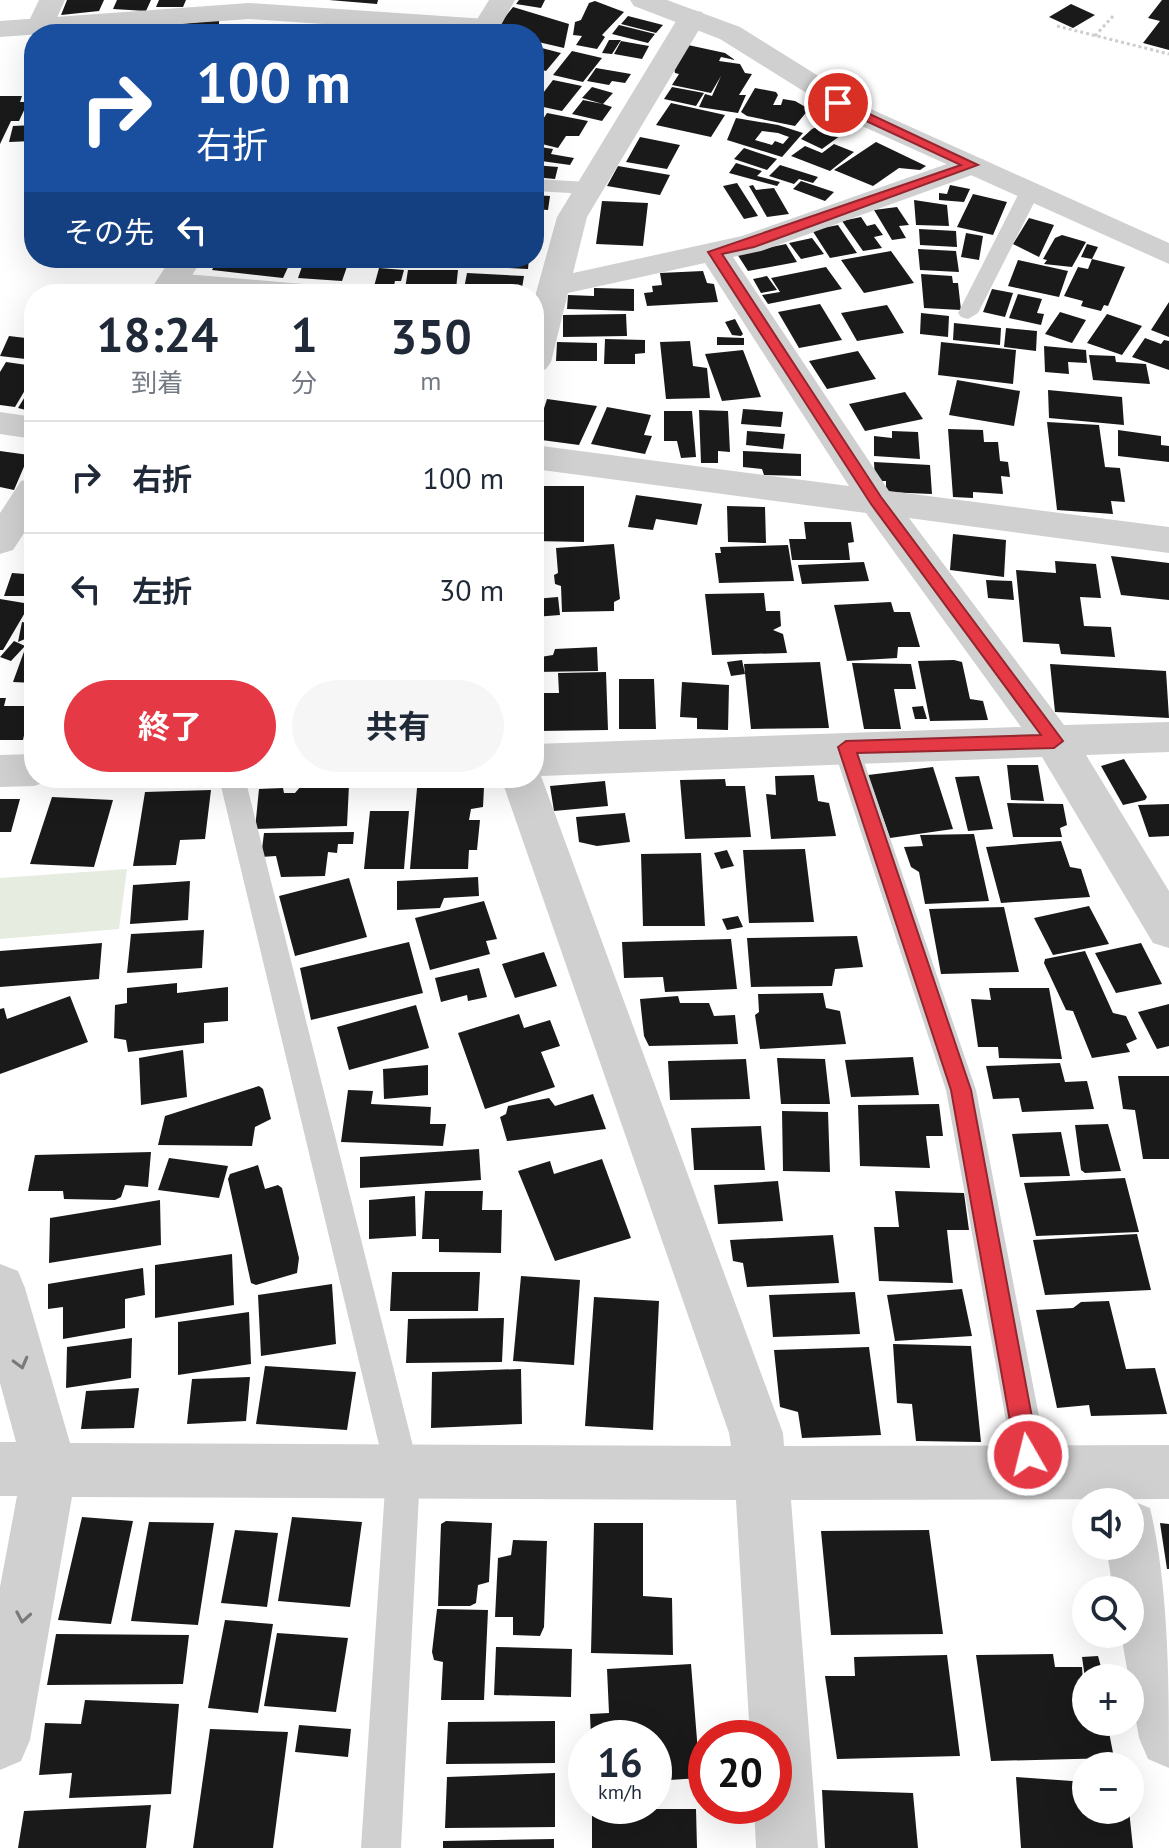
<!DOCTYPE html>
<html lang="ja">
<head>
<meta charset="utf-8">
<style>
	body { margin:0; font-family:"PT Sans","Noto Sans JP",sans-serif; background:#f6f6f7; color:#1f2937; height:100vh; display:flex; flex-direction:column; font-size:30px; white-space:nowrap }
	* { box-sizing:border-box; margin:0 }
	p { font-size:26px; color:#747a83 }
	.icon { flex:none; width:44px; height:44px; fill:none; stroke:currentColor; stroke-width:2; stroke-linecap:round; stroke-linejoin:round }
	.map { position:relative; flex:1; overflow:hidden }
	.side { position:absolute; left:24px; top:284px; width:520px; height:504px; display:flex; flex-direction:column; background:#fff; border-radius:32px; box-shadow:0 8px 32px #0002 }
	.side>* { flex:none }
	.top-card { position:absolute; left:24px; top:24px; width:520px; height:244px; border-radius:32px; box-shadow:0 8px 32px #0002; background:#1a4fa0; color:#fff; overflow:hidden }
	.fabs { position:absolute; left:1072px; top:1488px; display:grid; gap:16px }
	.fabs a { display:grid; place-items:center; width:72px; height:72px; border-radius:50%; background:#fff; box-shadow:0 8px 32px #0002; font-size:40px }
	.speed { position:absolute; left:568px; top:1720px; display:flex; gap:16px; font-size:40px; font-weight:700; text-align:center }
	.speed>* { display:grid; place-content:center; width:104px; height:104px; border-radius:50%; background:#fff; box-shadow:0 8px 32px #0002; line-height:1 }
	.speed small { font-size:20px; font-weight:400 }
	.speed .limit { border:12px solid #d22; background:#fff; color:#111 }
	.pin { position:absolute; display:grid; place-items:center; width:68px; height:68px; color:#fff; margin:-34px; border:4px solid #fff; border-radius:50%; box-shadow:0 2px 8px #0007 }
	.me { position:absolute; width:88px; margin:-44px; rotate:352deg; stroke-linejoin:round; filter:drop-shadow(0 0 6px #0008) }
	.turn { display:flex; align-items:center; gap:28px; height:168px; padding:0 40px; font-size:36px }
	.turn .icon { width:104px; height:104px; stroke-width:2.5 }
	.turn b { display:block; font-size:56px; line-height:68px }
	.then { display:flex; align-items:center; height:76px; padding:0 40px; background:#0003; gap:16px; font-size:30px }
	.eta { display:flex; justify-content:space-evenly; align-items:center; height:136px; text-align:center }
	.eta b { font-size:48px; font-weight:700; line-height:56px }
	.primary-button { display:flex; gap:16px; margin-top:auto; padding:16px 40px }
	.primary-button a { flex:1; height:92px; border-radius:48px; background:#e63946; color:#fff; font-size:32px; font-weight:700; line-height:92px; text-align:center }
	.primary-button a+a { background:#f6f6f7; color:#1f2937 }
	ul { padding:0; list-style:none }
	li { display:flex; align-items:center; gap:24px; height:112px; padding:0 40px; border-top:2px solid #e0e1e3 }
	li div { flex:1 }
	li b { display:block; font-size:30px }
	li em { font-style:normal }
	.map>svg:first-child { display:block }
	.green { fill:#e6ecdf }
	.building { fill:#1a1a1a; fill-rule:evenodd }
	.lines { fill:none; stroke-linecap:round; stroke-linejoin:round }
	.path { stroke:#cdcdcd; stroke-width:3; stroke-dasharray:3 3; stroke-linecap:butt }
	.service { fill:#d0d0d0; fill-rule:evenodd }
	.minor { fill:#d0d0d0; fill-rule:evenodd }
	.tertiary { fill:#d0d0d0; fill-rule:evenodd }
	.oneway { stroke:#7a7a7a }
	.route { fill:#e63946; stroke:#96252e; stroke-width:2 }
</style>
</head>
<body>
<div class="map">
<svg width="1169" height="1848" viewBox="0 0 1169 1848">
	<rect width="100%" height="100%" fill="#fff"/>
	<path class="green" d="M127,869l-8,60 -119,10v-61z"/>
	<path class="building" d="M67,0h37l-5,11 -38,4z
		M117,0h34l-5,11 -33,-2z
		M159,0h27l-3,7h-27z
		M329,0h49l-1,4z
		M519,0h26l-4,8 -25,-4z
		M1162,0h7v50l-26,-7 17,-22 -12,-3z
		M595,1l29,11 -22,23 3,2 -8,12 -21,-4 6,-9 -9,-1 2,-13 6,-2 8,-17z
		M1071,4l24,11 -22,13 -24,-11z
		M513,7l56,17 -5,24 -30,-7v-7l-41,-2z
		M628,16l35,9 -7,8 -35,-9z
		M219,20v9l-6,1v4h-54v-8z
		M619,25l36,9 -7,9 -36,-9z
		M304,27v7h-32l1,-6z
		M364,29l1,5h-41v-2z
		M609,40h12l-9,14 -10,-1z
		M621,41l28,5 -7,13 -28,-5z
		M688,45l37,8 10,7 -14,-3 -2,4 21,3 5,9 7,1 -13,21h7l-8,18 -39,-6 6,-13 7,2 9,-20 -10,17 -39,-8 7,-11 -4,-1 -1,-5z
		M534,46l27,7 -15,18 -12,-3z
		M572,51l30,7 -19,24 -30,-7z
		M596,68l35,6 -6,9 -13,-2 -3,4 -22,-4z
		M553,80l29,6 -20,25 -28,-6z
		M592,87l21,6 -10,11 -21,-6z
		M672,87l32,6 -8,13 -32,-7z
		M755,88l21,4 2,3 -5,10h8l2,-6 12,2 14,8 -14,17 -48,-10 -6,-4z
		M0,96h22l-2,6h8l-9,19h-8l-11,23z
		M583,100l20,4 9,3 -10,14 -30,-7z
		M671,103l54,12 -14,22 -55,-12z
		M547,113l41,8 -9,15h-13l-8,12 -24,-6v-9z
		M736,118l42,7 25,8 -21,24 -55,-17zM762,131l16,2 11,4 -6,7 -8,-3 -3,4 -17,-5z
		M829,121l19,9 -26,19 -21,-10 11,-10z
		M34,125l-1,16 -24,1 4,-16z
		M640,137l40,8 -13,24 -41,-7z
		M876,142l50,24 -6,4 -21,-2 -26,18 -39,-16z
		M834,144l20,8 -24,19 -39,-15 14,-10 17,7z
		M534,146l19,3 -2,5 23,4 -4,7 -36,-5z
		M744,148l33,11 -10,11 -33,-11z
		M736,163l26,8 -5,5 23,6 -3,4 -48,-13z
		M534,165l24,2 -3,12 -21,-2z
		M780,165l38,12 -5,6 -14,-4 -5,5 -25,-8z
		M618,166l52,9 -10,20 -53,-9z
		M801,181l33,11 -9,9 -32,-12z
		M737,183l21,33 -14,3 -21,-33z
		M753,185l3,5 18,-2 15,26 -22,3 -18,-31z
		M950,185l20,4 -6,13 -25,-2v-7l8,1z
		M973,194l34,8 -14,33 -36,-8z
		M534,195l16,1 -2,14 -14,-1z
		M914,200l33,5 2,21 -33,-1z
		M602,201l46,2 -5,43 -47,-2z
		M897,207l12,18 -10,1 7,12 -14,2 -18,-30z
		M861,217l6,9 8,-2 8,11 -9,2 8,11 -19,3 -21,-30z
		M1029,218l25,7 -15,32 -26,-13z
		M838,225l19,28 -27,5 -18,-28z
		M919,229l37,2 1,16 -37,-2z
		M966,233l17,3 -4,24 -18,-3z
		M1062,235l24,7 -14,25 -28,-3 3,-4 -4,-1 12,-21z
		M812,238l12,16 -23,5 -12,-16z
		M786,244l11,18 -49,9 -11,-17z
		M1087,244l11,3 -6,12 -11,-2z
		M918,249l38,2 3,21 -39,-2z
		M891,251l23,32 -50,10 -23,-33z
		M218,258h61l11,5 -7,15 -71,-8z
		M305,258h45l-8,23 -44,-3z
		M400,258h43l-1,8h-43z
		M447,258h82l-1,11 -82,-4z
		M1092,259l33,8 -17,39 -4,-1 -3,6 -20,-5 2,-5 -19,-5 14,-29 10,2z
		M1018,260l50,11 -9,26 -51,-11z
		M826,267l16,22 -74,15 -6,-9 18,-3 -9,-14z
		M379,268l25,2 -3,11h-6l-3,13h-20z
		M408,270h50l-2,19h-51z
		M703,271l4,12 7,1 4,18 -71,4 -3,-13 9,-1 -1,-6 10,-1 -2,-12z
		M467,273l57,3 -3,18h-58z
		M921,274l31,2 1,7h5l3,27 -37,-2z
		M767,276l10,14 -16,3 -8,-14z
		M594,288l40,1v22l-67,-2 1,-14 26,1z
		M992,289l21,4 -8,24 -22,-5z
		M1018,294l24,5 -5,14 7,1 -3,11 -32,-7z
		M1169,302v35l-18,-7z
		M820,304l22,36 -43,8 -21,-36z
		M887,305l17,28 -47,8 -16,-28z
		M1060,312l26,8 -14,23 -27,-9z
		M921,313l28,3 -1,21 -28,-3z
		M626,314l1,22 -64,1v-22z
		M1107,314l35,12 -20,29 -35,-12z
		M735,319l8,15 -2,2 -9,-1 -7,-13z
		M954,323l47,5 -1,17 -47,-5z
		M1006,328l31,3 -1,20 -32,-4z
		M9,336l25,3v21l-34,-4z
		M717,337l27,1v7h-27z
		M1145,338l16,6 3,-4 5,1v29l-37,-13z
		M605,339l40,1v13l-10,1v10h-31z
		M690,341l3,25 14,2 3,30 -44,1 -6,-57z
		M557,342l40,1v18h-41z
		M941,342l75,8 -3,34 -75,-9z
		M1044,346l42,4 1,13 -19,-1 1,12 -24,-2z
		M743,350l18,47 -39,4 -17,-47z
		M858,351l18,28 -49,10 -18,-28z
		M1089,355l26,1 1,6 30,2 4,20 -57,-4z
		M6,362l28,4v9l-19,32 -15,-2v-33z
		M957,380l63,11 -6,35 -65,-11z
		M34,382v30l-16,-4z
		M1048,390l74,7 2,28 -75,-7z
		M905,392l18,27 -58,12 -16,-27z
		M547,399l50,7 -18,39 -45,-6z
		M607,407l44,8 -7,20 8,1 -7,18 -54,-10z
		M743,409l40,3 -2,15 -40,-3z
		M699,410l29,1 2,41 -12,-1v12h-17z
		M664,411h28l4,46 -15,1 -4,-17h-13z
		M1047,422l52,3 6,42 15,1 5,34 -14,-1 2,13 -56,-4z
		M948,429l35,1 1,12h14l2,19 8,1 2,15 -9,-1 2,18 -30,-2v6l-20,-1z
		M1118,430l43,6v9l8,1v16l-51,-6z
		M747,431l38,3 -2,15 -37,-4z
		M892,431l26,1 2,27 -46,-3v-20l18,2z
		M0,451l29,4 -15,35 -14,-3z
		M743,451l58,3v22l-37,-1 -2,-6 -19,-2z
		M874,462l56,3 2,29 -46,-2v-11h-11z
		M534,486h50v56l-50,-1z
		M636,495l66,9 -5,21 -41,-6 -3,11 -25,-3z
		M727,506l38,1 1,36 -38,-1z
		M804,522h47l3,20 -6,1 2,17h-58l-3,-21h17z
		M953,534l53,6 -2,37 -54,-7z
		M614,544l6,55 -6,3v9l-52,1 -1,-26 -6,-2 -1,-9 4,-2 -2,-25z
		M788,545l6,36 -75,2 -4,-30h6l-1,-6z
		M1111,556l58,7v37l-48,-5z
		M29,559h5v37h-30l8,-23 13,1z
		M1055,561l41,3 5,34 -21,-1 4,29 27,1 4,30 -54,-3 -2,-10 -36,-2 -7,-72 40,3z
		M864,562l5,19 -67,3 -4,-19z
		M986,580l26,1 2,19 -26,-2z
		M764,593l2,18h14l1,15 -8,4 10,4 4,19 -75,2 -7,-61z
		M558,597l2,18 -26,2v-18z
		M0,599l30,5 -27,46h-3z
		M891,602l3,10h16l10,35h-22l-1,11 -50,3 -13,-56z
		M22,622l10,2 -7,15 -7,3z
		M34,624v59l-21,-1z
		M14,641l11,5 -14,15 -11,-4z
		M597,647l1,24 -64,1v-14l19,-3 2,-6z
		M742,660l3,14 -14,2 -4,-14z
		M954,660l8,2 8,37 13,2 5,19 -58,1 -12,-60z
		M820,662l9,66 -78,1 -7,-65z
		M852,663l59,1 5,25h-22l7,40h-37z
		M1050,664l116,7 3,47 -114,-6z
		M606,672l2,58 -70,1 -1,-38h22l-1,-20z
		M619,679h35l2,50h-37z
		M682,682l47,3 -1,45 -31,-1v-11l-17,-1z
		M0,698h6l-2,8h30v20h-8l-3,14h-23z
		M923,706l4,13h-12l-3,-12z
		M1124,759l23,38 -2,3 -22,5 -22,-39z
		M1007,765h31l6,36 -33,-1z
		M933,767l20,62 -63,9 -22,-63z
		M814,775l4,26 11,2 7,33 -65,3 -5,-45 10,1 -1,-19z
		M979,776l14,53 -25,2 -13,-54z
		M725,779l1,7h19l6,51 -66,2 -5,-59z
		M605,781l3,25 -54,5 -4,-25z
		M349,785l-2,41 -92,3 4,-40 24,-1 1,5h11l6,-7z
		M484,787l-1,20 -12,2 -2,11h11l-3,30h-8l-1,19h-58l7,-81z
		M211,790l-6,49 -25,1 -4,25 -43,1 12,-74z
		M52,797l61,3 -19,67 -64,-3z
		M0,799h20l-9,33h-11z
		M1007,803l56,1 4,21 -7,3 2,9h-49z
		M1169,804v32l-20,1 -11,-32z
		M370,811h39l-5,58h-40z
		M625,813l5,29 -33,4 -18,-4 -3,-25z
		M354,832l-1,12h-15l-1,9 -9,-1 -3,24 -44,1 -5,-21 -15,1 3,-24z
		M974,834l15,67 -64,3 -6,-32 -8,-5 -7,-20 19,-1 -3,-11z
		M1061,841l9,26 11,2 9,28 -89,6 -15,-56z
		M805,849l9,73 -65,1 -6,-73z
		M727,850l7,16 -13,3 -7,-16z
		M701,853l4,73h-62l-2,-72z
		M478,877l1,19 -35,2 -4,10 -43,2v-29z
		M349,878l18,59 -72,19 -16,-60z
		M190,881l-2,39 -58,4 3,-39z
		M484,901l13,38 -11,2 4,13 -60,16 -15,-52z
		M1089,906l20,38 -56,11 -19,-37z
		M1004,907l15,65 -78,2 -12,-65z
		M738,916l5,11 -16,3 -5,-11z
		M204,930l-2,38 -75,5 4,-39z
		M857,936l6,31 -28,2 -3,17 -81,1 -4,-49z
		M731,939l6,50 -72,3 -2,-15 -39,1 -2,-36z
		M409,942l14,51 -112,27 -11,-52z
		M102,943l-3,36 -99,8v-36z
		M1141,943l21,41 -46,9 -21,-40z
		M1085,951l28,62 13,3 11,23 -11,5 4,8 -38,6 -19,-47 -7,-1 -22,-47 1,-4z
		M544,952l13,34 -42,12 -13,-34z
		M479,968l8,29 -19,4 -1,-6 -26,7 -6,-24z
		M177,983v10l51,-6v34l-24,2v20l-76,9 -2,-12 -12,-2 1,-33 12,-2v-15z
		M989,988h60l13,71 -63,-1 -1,-11h-20l-7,-48 20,1z
		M823,993l3,15 14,3 6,33 -86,5 -5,-34 4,-3 -1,-18z
		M70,996l18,46 -88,32v-65l4,-1 3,11z
		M678,996l2,7h29l5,13 21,-1 3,29 -89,2 -5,-10 -4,-37z
		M1169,1004v42l-12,3 -19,-37z
		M416,1005l13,43 -80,22 -12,-43z
		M519,1014l5,14 26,-8 10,26 -19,6 14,35 -70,22 -27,-76z
		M183,1050l4,47 -46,8 -2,-47z
		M913,1057l6,38 -68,2 -6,-37z
		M777,1058l48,1 5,45h-49z
		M746,1059l4,40 -80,1 -2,-39z
		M1060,1063l5,19 22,-1 7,28 -72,3 -3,-14 -26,1 -7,-33z
		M428,1065v30l-44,4 -1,-30z
		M1118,1076h51v83h-26l-8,-49 -12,-1z
		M259,1086l4,3 8,30 -16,8 -3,19 -94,-1 7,-29z
		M348,1090l25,1 -2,13 60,3 -1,17h16l-3,22 -102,-4z
		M593,1094l13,35 -99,12 -7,-24 6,-3 2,-8 41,-8 6,8z
		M939,1104l4,32h-17l4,32 -70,-2 -2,-61z
		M782,1111l46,1 2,60 -47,-1z
		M1108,1124l13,47 -36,2 -4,-3 -6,-45z
		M761,1126l4,44h-71l-3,-42z
		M1061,1132l9,44 -50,1 -8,-43z
		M479,1149l2,31 -121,8v-31z
		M151,1152l-3,35 -23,-2 -4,12 -6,3 -51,-1 -1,-8h-35l7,-36z
		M169,1158l59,8 -9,32 -61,-8z
		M602,1159l29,79 -76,23 -37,-90 32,-10 4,13z
		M258,1165l7,24 13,-4 4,3 17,70 -2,15 -41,12 -5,-2 -23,-104 2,-5z
		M1125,1178l14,54 -103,4 -12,-53z
		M778,1181l5,40 -65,3 -4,-39z
		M425,1191h58l-1,19h20l-1,43 -62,-1v-13h-17z
		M895,1191l69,2 5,37h-22l6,53 -74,-2 -5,-54h25z
		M415,1196l1,40 -47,3v-39z
		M160,1200l1,45 -112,18 1,-45z
		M1137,1234l14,56 -106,5 -12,-55z
		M833,1235l6,48 -92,4 -4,-24 -10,-2 -3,-21z
		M232,1254l2,51 -79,13v-53z
		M143,1268l2,27 -20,4v29l-62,11v-32l-15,2v-25z
		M392,1272h88l-2,39h-88z
		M521,1276l59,4 -6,85 -61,-4z
		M332,1284l4,60 -75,12 -3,-61z
		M962,1289l10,47 -77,5 -8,-46z
		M855,1292l5,42 -87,3 -4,-42z
		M594,1297l65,4 -6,129 -68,-4z
		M1109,1301l17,68 29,-1 12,46 -76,2 -2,-11 -32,3 -21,-98 37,-2 8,-6z
		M249,1312l2,52 -73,11v-53z
		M504,1318l-2,44 -96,1 2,-44z
		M132,1338l-1,40 -65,10 1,-41z
		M893,1344l78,2 10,96 -65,-1 -4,-37 -15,-1z
		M869,1347l12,88 -79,3 -4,-26 -18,-5 -6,-57z
		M265,1366l91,6 -9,58 -91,-6z
		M521,1369l1,55 -91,4 1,-56z
		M250,1377l-4,44 -59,3 5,-45z
		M139,1388l-5,40 -53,1 5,-38z
		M82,1517l51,4 -22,103 -53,-4z
		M292,1517l70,5 -12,85 -72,-6z
		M446,1521l46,2 -3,59 -11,3 -2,18 -6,3h-32l3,-82z
		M149,1522l65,1 -16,102 -67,-4z
		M594,1523h49v73l29,2 1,57 -82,-2z
		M1160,1523l9,1v45h-2z
		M235,1530l43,3 -11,74 -46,-4z
		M929,1530l14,104 -112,1 -10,-104z
		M513,1540l34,1 -3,86 -4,9 -27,-1v-18h-18l3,-59 13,-3z
		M437,1609l51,1 -4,90h-43l2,-38 -9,-2 -2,-8z
		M225,1620l48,4 -15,89 -50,-5z
		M277,1633l71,5 -12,74 -72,-6z
		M56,1634l133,1 -6,49 -136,1z
		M496,1647l76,2 -1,48 -77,-2z
		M1053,1654l2,13h27l4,55h21l7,36 -123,3 -15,-106z
		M947,1655l13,101 -123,3 -12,-83h30l-1,-19z
		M1098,1656l6,22h-19l-3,-21z
		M691,1664l9,114 -46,3v-43h-63l-1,-24 19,-1 -2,-44z
		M85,1700l94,4 -8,90 -102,4 3,-25 -33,2 6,-52 36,1z
		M555,1721v42l-109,1 2,-42z
		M299,1725l52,4 -3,28 -53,-5z
		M210,1729l78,3 -15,116h-80z
		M555,1773v54l-110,1 2,-51z
		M1016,1777l70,5v28h43l4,38h-112z
		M822,1790l91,3 5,55h-93z
		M151,1805l-5,43h-128l6,-37z
		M592,1809h104l1,39h-105z
		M554,1839v9h-111v-7z"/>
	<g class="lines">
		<path class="path" d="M1057,26l112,28
			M1095,36l18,-20"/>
		<path class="service" d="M534,179l54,3 10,6 -10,6 -54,-3z
			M1029,187l10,6 -61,120 -10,6 -7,-2 -3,-4 61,-120z
			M174,273l152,13 10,6 -59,2 -110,-11 -3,-4 3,-4z
			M846,737l9,3 4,7 117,343 67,347 3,35 -5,12 -12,5 -12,-5 -5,-12 -3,-35 -63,-347 -113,-343 4,-7z
			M219,778h26l175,696 -19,374h-40l25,-374z"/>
		<path class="minor" d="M39,0h26l-15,33 -15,1 -9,-7z
			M489,0h26l-19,34h-28z
			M692,10l10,2 4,6 -119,199 -14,56 169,-37 219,-77h22l4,6 -4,6 -222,80 -28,6 156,234 280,36v26l-260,-35 155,207 105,-3v30l-83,3 83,136v57l-16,-5 -111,-186 -501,19 242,657 1,13 385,-1v54l-378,1 27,348h-62l-2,-42h20v-68h-24l-14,-238 -664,-3 -42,243 -9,21 -21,9v-183l17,-91h-17v-54h16l-16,-59v-119l18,7 7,17 45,155 661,3 -2,-13 -228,-655h33v-34l487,-17 -155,-214 -332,-44v-24l315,41 -144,-223 -137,30 -17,69 -5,7 -12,4v-73l23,-83 121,-199 4,-6z
			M171,258h32l-23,36h-32z
			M0,412l34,5v22l-34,-5z
			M34,478v40l-21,32 -13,4v-41l21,-32z
			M34,754v24h16l-1,3 -15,5 -34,1v-32z
			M1130,1500l20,8c19,80 19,176 19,260l-21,-9 -9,-21 -18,-104h9v-44h-17l-7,-44h24v-44h-4z"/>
		<path class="tertiary" d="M630,0h37l73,27 133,83 296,133v21l-316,-142 -133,-83 -86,-33z
			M249,3l237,16 10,2 4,6 -9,7h-22l-220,-15 -249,18v-16z"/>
	</g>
	<defs><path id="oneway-chevron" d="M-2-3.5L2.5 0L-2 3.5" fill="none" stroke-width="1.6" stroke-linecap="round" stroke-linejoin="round" transform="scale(2)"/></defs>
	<g class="oneway">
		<use href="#oneway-chevron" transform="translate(21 1363) rotate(75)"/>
		<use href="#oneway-chevron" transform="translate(23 1617) rotate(100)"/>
	</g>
	<path class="route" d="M834,101h8l136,64 -224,82 -32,7 159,243 182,244 -9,7 -197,5 114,337 68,365 -4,7 -7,4 -8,-4 -4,-7 -65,-365 -113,-343 8,-6 195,-6 -170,-231 -163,-252 253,-87 -127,-59z"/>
</svg>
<div class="fabs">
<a><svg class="icon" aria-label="sound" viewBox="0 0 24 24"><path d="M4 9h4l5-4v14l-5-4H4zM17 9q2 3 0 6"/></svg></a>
<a><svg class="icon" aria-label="search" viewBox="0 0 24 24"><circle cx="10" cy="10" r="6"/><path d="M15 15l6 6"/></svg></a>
<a>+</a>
<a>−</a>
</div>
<div class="speed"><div>16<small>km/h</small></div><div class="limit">20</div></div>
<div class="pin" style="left:838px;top:103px;background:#d93025"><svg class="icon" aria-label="arrive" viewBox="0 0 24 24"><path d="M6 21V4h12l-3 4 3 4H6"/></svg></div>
<svg class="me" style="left:1028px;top:1455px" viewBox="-20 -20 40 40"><circle r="17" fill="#e63946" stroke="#fff" stroke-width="3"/><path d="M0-11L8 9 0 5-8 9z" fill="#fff"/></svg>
<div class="top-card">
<div class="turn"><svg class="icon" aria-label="right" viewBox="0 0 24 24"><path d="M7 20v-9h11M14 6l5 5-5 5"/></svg><div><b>100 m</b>右折</div></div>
<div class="then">その先<svg class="icon" aria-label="left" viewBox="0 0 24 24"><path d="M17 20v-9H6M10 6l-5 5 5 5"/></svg></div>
</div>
<section class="side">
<div class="eta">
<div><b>18:24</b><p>到着</p></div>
<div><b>1</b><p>分</p></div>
<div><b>350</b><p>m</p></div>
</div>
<ul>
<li><svg class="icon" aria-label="right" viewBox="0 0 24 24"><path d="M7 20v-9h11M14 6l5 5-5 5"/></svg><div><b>右折</b></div><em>100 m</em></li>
<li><svg class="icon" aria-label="left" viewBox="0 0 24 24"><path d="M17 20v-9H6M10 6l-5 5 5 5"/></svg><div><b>左折</b></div><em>30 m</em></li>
</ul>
<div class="primary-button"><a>終了</a><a>共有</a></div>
</section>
</div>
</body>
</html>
